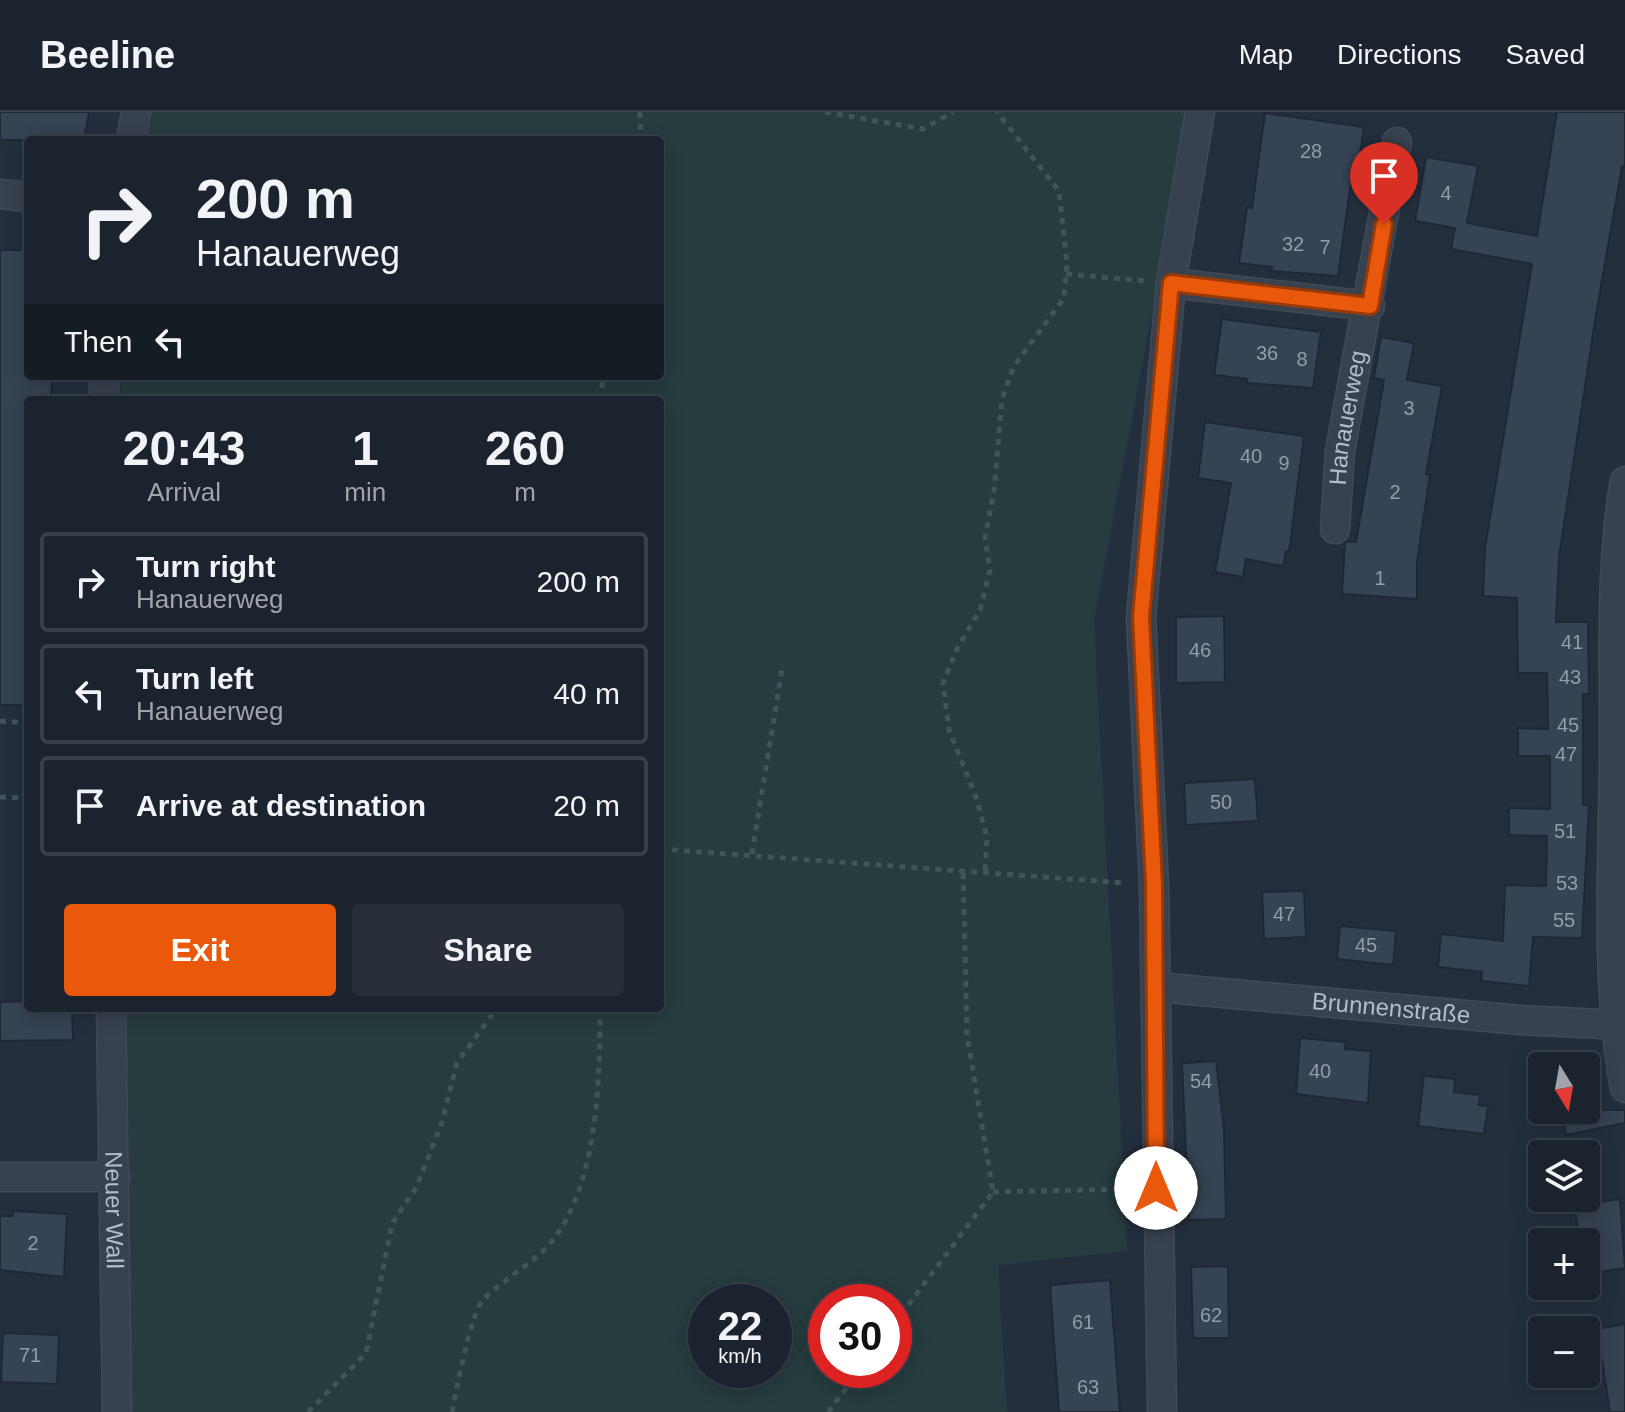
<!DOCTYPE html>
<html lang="en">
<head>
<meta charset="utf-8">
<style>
	body { margin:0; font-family:Arial,sans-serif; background:#282f3a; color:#f1f3f6; height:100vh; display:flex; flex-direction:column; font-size:30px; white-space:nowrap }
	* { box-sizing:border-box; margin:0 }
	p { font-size:26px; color:#a0a4aa }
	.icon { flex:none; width:44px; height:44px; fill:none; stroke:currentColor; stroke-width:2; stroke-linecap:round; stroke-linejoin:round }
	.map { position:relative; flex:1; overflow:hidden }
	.sheet { position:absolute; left:24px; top:284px; width:640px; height:616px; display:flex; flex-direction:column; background:#1b232e; border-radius:8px; box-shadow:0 4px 20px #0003,0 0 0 2px #39404a }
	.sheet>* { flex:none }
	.banner { position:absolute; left:24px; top:24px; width:640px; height:244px; border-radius:8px; box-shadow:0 4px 20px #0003,0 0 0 2px #39404a; background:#1b232e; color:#f1f3f6; overflow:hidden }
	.needle { width:52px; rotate:169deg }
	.buttons { position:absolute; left:1528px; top:940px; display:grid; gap:16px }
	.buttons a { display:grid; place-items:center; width:72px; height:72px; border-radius:8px; background:#1b232e; box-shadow:0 4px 20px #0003,0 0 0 2px #39404a; font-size:40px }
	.speed { position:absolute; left:688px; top:1172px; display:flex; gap:16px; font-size:40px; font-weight:700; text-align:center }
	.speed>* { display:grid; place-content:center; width:104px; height:104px; border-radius:50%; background:#1b232e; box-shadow:0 4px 20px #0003,0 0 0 2px #39404a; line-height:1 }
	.speed small { font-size:20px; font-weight:400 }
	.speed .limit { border:12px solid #d22; background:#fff; color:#111 }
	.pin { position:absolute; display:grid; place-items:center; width:68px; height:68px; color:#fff; margin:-82px -34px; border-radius:50% 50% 50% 0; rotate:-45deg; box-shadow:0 0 8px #0007 }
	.pin .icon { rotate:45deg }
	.me { position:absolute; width:88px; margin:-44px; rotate:0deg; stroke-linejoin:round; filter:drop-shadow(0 0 6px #0008) }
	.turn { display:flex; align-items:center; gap:28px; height:168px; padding:0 40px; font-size:36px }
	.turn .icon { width:104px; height:104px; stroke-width:2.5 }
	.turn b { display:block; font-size:56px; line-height:68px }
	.then { display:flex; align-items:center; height:76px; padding:0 40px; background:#0003; gap:16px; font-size:30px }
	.eta { display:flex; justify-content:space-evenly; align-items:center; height:136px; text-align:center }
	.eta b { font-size:48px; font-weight:700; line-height:56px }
	.action { display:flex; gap:16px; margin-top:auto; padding:16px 40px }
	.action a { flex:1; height:92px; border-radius:8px; background:#ea580c; color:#fff; font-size:32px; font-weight:700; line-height:92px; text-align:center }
	.action a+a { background:#282f3a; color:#f1f3f6 }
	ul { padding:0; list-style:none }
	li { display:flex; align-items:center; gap:24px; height:100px; margin:0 16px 12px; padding:0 24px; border:4px solid #39404a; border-radius:8px }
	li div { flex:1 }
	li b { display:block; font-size:30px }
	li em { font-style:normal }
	header { display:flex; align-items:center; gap:48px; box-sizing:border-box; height:112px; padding:0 40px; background:#1b232e; border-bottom:2px solid #39404a }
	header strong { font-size:38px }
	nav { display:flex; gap:44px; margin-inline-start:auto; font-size:28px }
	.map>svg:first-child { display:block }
	.green { fill:#263c3f; fill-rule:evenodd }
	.building { fill:#364354; stroke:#1f2835; stroke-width:2 }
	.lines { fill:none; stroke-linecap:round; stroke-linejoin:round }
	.minor-casing { stroke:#414a57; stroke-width:31 }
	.path { stroke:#3f5557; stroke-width:5; stroke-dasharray:6 6; stroke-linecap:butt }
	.minor { stroke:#38414e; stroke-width:28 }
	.route-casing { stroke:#983908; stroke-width:20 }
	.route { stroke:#ea580c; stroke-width:14 }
	.labels { text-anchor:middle; stroke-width:8; stroke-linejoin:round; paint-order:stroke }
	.number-label { font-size:20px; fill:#929caa }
	.street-label { font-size:24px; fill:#b4bcc9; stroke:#1d2633 }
</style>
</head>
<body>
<header>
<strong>Beeline</strong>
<nav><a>Map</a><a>Directions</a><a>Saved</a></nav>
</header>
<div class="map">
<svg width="1625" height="1300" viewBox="0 0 1625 1300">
	<rect width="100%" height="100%" fill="#242f3e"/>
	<path class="green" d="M148,0h1042l-96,508 33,631 -129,14 9,147h-884l-7,-404h544v-608h-539v-24h539v-236h-516zM706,1190h68v68h-68zM826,1190h68v68h-68z"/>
	<path class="building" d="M0,0h89l-5,28h-84z
		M1557,0h68v55l-3,-1 -27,155 -36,236 -3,65h32l1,72h-6v111h6l-7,133 -49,-1 -4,49 -48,-5 1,-9 -44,-5 3,-33 62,7 2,-56 41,1 1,-50 -38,-1v-27l41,1v-53h-32v-28l30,1 -1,-56h-29l-1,-75 -34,-2 2,-48 47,-284 -81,-15 4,-21 -40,-7 11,-64 52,9 -11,57 70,13z
		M1265,1l99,14 -8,56 -5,-1 -13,94 -67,-5 1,-4 -33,-4 8,-56 5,1z
		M0,138h28v126h24l-1,24h-23v305h-28z
		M1222,207l99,13 -8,56 -66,-5v-4l-33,-4z
		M1381,225l33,6 -7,37 35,6 -16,88 4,1 -13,87v37l-75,-5 3,-52h11l28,-162 -10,-2z
		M1205,310l99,14 -15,116 -3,-1 -3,15 -37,-7 -3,18 -28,-5 16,-89 -33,-5z
		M1224,504l1,66 -49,1v-66z
		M1255,667l3,42 -72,4 -2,-42z
		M1304,779l2,46 -42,2 -2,-47z
		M1340,814l56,5 -3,34 -56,-6z
		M28,889v7h44l1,32 -73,1v-39z
		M1300,926l46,4 -1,7 26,2 -3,52 -72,-9z
		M1216,949l8,68 2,90 -37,1 -7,-157z
		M1424,964l31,3 -1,13 26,3 -1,10 9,1 -4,28 -66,-8z
		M1562,998h63v13l-59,12z
		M1620,1087l5,69 -39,6v-32h-6l-6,-36z
		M13,1099l54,3 -3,63 -64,-7v-54h13z
		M1228,1154l1,72h-36l-2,-71z
		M1110,1168l10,132h-61l-9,-127z
		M1625,1212v88h-15l-13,-83z
		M3,1221l56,2 -2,49 -56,-2z"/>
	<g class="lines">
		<defs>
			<g id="minor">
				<path d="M131,28l5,-28"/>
				<path d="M0,82l28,3"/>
				<path d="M1171,171l199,23"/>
				<path d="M103,288l2,-24"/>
				<path d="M1625,369c-16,91 -10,188 -11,280 -1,109 -9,220 11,327"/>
				<path id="s1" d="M1335,417l5,-78 57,-309"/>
				<path id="s2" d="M1156,875l365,33 104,5"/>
				<path id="s3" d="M111,896l6,404"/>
				<path d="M0,1065h115"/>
				<path d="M1162,1300l-8,-527 -13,-268 30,-334 29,-171"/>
			</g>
		</defs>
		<use href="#minor" class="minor-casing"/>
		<path class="path" d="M640,0l1,28
			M825,0l98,17 30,-17
			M1066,162l80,7
			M601,288l2,-24
			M0,609l28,2
			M0,685l28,1
			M660,737l465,34
			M752,742l30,-185
			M985,758l2,-32 -10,-38 -28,-70 -6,-47 14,-34 23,-39 10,-40 -5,-32 9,-47 8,-92 12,-33 50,-68 3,-34 -8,-73 -62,-79
			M993,1080l139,-3
			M894,1212l99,-132 -26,-157 -4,-167
			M308,1300l58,-59 26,-129 25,-38 24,-61 16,-62 40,-55
			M452,1300c4,-21 19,-99 31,-112 21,-22 52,-37 70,-60 45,-58 47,-162 47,-232
			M828,1300l32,-42"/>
		<use href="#minor" class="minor"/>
	</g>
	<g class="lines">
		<defs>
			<path id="route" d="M1156,1076l-2,-303 -13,-268 30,-334 199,23 14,-82"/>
		</defs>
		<use href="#route" class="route-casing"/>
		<use href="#route" class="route"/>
	</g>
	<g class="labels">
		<g class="number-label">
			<text x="1311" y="46">28</text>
			<text x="1446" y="88">4</text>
			<text x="1293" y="139">32</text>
			<text x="1325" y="142">7</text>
			<text x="1267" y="248">36</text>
			<text x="1302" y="254">8</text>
			<text x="1409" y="303">3</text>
			<text x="1251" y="351">40</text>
			<text x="1284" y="358">9</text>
			<text x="1395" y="387">2</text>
			<text x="1380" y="473">1</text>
			<text x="1572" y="537">41</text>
			<text x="1200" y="545">46</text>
			<text x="1570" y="572">43</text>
			<text x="1568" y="620">45</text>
			<text x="1566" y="649">47</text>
			<text x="1221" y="697">50</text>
			<text x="1565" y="726">51</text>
			<text x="1567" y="778">53</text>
			<text x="1284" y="809">47</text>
			<text x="1564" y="815">55</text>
			<text x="1366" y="840">45</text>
			<text x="1320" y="966">40</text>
			<text x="1201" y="976">54</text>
			<text x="33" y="1138">2</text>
			<text x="1211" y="1210">62</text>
			<text x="1083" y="1217">61</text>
			<text x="30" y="1250">71</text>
			<text x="1088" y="1282">63</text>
		</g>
		<g class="street-label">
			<text dy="8" stroke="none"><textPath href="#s1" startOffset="112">Hanauerweg</textPath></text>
			<text dy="8" stroke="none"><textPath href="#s2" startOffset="236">Brunnenstraße</textPath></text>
			<text dy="8" stroke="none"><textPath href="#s3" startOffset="202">Neuer Wall</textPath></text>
		</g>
	</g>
</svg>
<div class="buttons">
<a><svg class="needle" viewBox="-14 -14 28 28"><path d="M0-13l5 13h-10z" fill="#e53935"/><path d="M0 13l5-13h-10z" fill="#a0a4aa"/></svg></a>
<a><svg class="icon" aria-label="layers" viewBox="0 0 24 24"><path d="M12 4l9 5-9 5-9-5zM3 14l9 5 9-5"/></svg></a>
<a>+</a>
<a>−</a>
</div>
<div class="speed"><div>22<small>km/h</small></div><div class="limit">30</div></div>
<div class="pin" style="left:1384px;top:112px;background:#d93025"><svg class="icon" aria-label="arrive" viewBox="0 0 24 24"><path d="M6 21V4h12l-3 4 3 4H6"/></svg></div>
<svg class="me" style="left:1156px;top:1076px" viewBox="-20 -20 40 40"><circle r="19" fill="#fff"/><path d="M0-13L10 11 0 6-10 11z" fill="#ea580c"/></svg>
<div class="banner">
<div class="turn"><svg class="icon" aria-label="right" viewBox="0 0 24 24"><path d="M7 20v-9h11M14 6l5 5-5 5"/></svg><div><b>200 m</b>Hanauerweg</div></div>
<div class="then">Then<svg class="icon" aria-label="left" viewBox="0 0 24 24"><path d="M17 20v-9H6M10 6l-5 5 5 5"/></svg></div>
</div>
<section class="sheet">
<div class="eta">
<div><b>20:43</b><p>Arrival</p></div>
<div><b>1</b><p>min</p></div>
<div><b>260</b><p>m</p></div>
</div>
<ul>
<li><svg class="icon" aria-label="right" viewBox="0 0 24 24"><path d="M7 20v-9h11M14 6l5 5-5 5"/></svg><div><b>Turn right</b><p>Hanauerweg</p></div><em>200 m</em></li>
<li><svg class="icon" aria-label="left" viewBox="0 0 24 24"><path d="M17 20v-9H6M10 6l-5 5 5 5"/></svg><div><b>Turn left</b><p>Hanauerweg</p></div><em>40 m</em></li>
<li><svg class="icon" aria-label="arrive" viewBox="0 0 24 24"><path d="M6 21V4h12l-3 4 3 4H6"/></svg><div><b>Arrive at destination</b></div><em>20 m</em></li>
</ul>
<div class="action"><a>Exit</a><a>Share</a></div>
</section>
</div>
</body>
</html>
